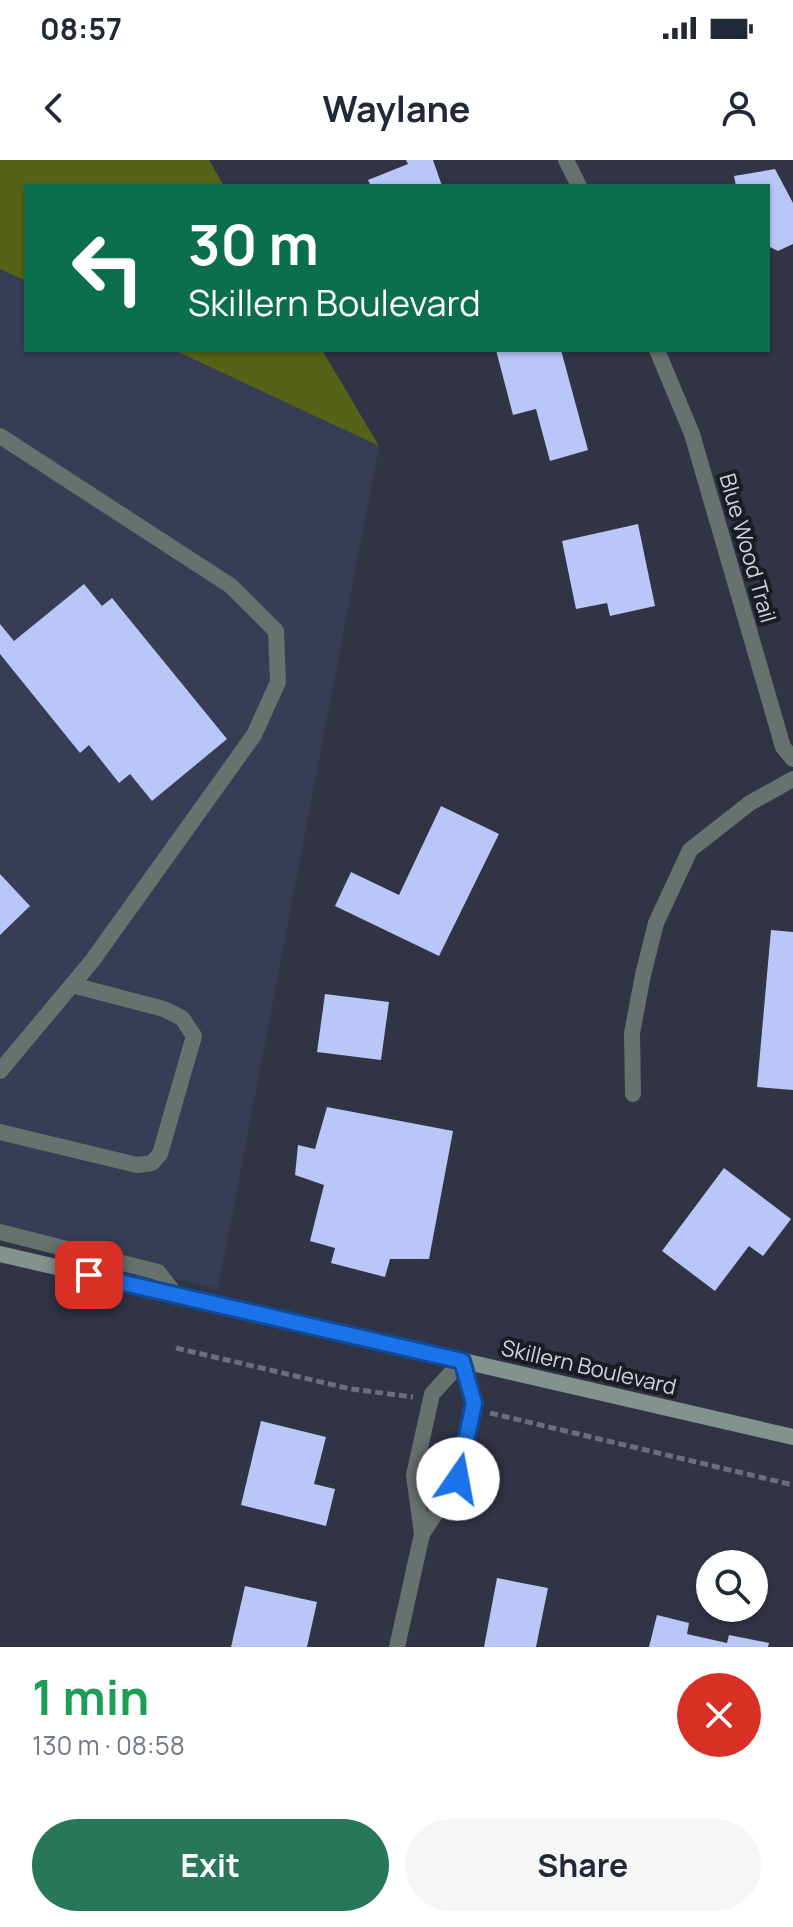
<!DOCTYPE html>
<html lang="en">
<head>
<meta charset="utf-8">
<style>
	body { margin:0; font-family:Manrope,sans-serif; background:#f6f6f7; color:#1f2937; height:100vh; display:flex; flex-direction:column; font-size:30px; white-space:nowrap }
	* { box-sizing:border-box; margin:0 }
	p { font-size:26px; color:#747a83 }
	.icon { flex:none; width:44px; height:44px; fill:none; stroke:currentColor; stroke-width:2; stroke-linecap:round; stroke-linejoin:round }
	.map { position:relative; height:1487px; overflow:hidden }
	.drawer { display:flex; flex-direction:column; background:#fff; flex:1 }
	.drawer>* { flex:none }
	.banner { position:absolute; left:24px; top:24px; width:746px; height:168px; border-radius:0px; box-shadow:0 2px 6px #0004; background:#0b6e4f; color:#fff; overflow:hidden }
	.tools { position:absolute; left:696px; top:1390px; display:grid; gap:16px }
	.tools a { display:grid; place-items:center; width:72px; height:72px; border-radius:50%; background:#fff; box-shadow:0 2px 6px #0004; font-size:40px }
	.pin { position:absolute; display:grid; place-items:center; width:68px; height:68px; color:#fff; margin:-34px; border-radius:16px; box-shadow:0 4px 12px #0006 }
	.me { position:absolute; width:88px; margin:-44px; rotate:12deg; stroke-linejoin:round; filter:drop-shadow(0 0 6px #0008) }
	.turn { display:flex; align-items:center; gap:28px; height:168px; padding:0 32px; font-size:36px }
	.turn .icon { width:104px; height:104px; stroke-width:2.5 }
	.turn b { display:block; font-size:56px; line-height:68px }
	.round { display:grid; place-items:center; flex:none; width:84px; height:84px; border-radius:42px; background:#f6f6f7 }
	.headline { display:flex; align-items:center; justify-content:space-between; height:136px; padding:0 32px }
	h1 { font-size:48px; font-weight:700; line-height:60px; color:#1e9e55 }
	.action { display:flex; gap:16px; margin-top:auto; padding:16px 32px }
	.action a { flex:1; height:92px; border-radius:48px; background:#267859; color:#fff; font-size:32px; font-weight:700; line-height:92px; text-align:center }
	.action a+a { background:#f6f6f7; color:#1f2937 }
	.status { display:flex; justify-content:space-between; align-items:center; height:56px; padding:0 40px; background:#fff; direction:ltr }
	.status svg { height:22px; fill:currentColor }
	header { display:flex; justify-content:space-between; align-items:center; height:104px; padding:0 32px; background:#fff; font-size:36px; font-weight:700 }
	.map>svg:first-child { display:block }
	.built { fill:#373d54 }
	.green { fill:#566316 }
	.building { fill:#b8c6f8 }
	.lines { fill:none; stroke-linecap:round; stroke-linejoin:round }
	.path { stroke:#6a6e7d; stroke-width:5; stroke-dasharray:8 4; stroke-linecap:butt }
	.lane { stroke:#67716e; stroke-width:16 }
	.street { stroke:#67716e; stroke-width:16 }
	.secondary { stroke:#82928d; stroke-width:16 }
	.route-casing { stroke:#114b97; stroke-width:20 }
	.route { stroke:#1a73e8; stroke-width:14 }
	.labels { text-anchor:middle; stroke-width:8; stroke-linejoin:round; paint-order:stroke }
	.street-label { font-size:22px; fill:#d0d3de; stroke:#1a1c24 }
</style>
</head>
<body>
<div class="status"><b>08:57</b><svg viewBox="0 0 49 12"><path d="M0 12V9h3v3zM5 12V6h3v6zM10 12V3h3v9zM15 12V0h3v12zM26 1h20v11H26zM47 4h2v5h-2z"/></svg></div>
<header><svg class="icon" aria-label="back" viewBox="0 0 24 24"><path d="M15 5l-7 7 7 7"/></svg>Waylane<svg class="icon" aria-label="person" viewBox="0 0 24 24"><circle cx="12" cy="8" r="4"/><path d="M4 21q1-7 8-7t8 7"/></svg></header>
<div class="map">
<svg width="793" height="1487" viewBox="0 0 793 1487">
	<rect width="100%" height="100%" fill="#303445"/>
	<path class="built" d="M0,109l26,12v69h148l205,96 -161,843 -218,-52z"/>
	<path class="green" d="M0,0h209l15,26h-198v95l-26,-12z
		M174,190h148l57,96z"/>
	<path class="building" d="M406,0h27l9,26h-71l-3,-6 40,-16z
		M775,9l18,34v41l-15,7 -10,-5v-60h-32l-2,-10z
		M496,190h65l27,100 -38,11 -14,-52 -23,6z
		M638,364l17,82 -45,10 -3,-13 -31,6 -14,-68z
		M84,424l18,22 10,-8 115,141 -75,62 -22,-27 -11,9 -30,-38 -9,8 -80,-99v-30l14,17z
		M441,646l58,28 -60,122 -104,-50 16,-34 48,23z
		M0,714l30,32 -30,29z
		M771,770l22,2v158l-36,-3z
		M325,834l64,8 -8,58 -64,-8z
		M327,947l126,24 -24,128h-39l-5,18 -54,-14 4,-15 -25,-7 14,-56 -29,-10 3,-30 17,4z
		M724,1008l67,51 -28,37 -14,-10 -34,45 -53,-40z
		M261,1261l65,16 -12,47 21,5 -9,37 -85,-21z
		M497,1418l51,10 -12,59h-52z
		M245,1426l72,16 -10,45h-76z
		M657,1455l32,8 -2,11 40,9 2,-8 40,8 -1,4h-119z"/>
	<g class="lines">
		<path class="path" d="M176,1188l175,41 62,8
			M490,1253l303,72"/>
		<path class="lane" d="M0,276l231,150 45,45 2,51 -24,53 -162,226 -92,110
			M0,972l137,33 15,-2 8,-9 34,-118 -12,-18 -18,-9 -92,-24
			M0,1072l158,40 18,23"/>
		<path class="street" d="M566,0l13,26
			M657,190l35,84 91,313 10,12
			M633,934l-1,-61 11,-58 13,-52 34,-73 60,-47 43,-24
			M422,1374l36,-55 16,-76 -12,-42
			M397,1487l25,-113 -8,-59 18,-81 30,-33"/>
		<path class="secondary" d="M0,1094l793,183"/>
	</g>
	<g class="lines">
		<defs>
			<path id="route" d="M89,1115l373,86 12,42 -16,76"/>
		</defs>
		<use href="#route" class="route-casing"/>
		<use href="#route" class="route"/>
	</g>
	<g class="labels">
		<g class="street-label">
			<text transform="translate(748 388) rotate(74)" y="8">Blue Wood Trail</text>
			<text transform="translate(589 1207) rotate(13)" y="8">Skillern Boulevard</text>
		</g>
	</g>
</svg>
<div class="tools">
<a><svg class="icon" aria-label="search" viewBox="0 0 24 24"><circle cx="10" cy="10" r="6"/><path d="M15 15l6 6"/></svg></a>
</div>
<div class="pin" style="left:89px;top:1115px;background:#d93025"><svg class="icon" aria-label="arrive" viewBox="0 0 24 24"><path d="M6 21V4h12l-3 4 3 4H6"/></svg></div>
<svg class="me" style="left:458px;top:1319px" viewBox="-20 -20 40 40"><circle r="19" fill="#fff"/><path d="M0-13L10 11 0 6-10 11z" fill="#1a73e8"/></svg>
<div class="banner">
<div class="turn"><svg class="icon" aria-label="left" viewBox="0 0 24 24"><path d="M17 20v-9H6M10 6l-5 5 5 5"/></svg><div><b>30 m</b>Skillern Boulevard</div></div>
</div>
</div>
<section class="drawer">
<div class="headline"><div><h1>1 min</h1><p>130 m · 08:58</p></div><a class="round" style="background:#d93025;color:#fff"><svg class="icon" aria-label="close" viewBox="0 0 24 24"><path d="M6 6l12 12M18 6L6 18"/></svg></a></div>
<div class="action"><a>Exit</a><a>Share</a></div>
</section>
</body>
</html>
